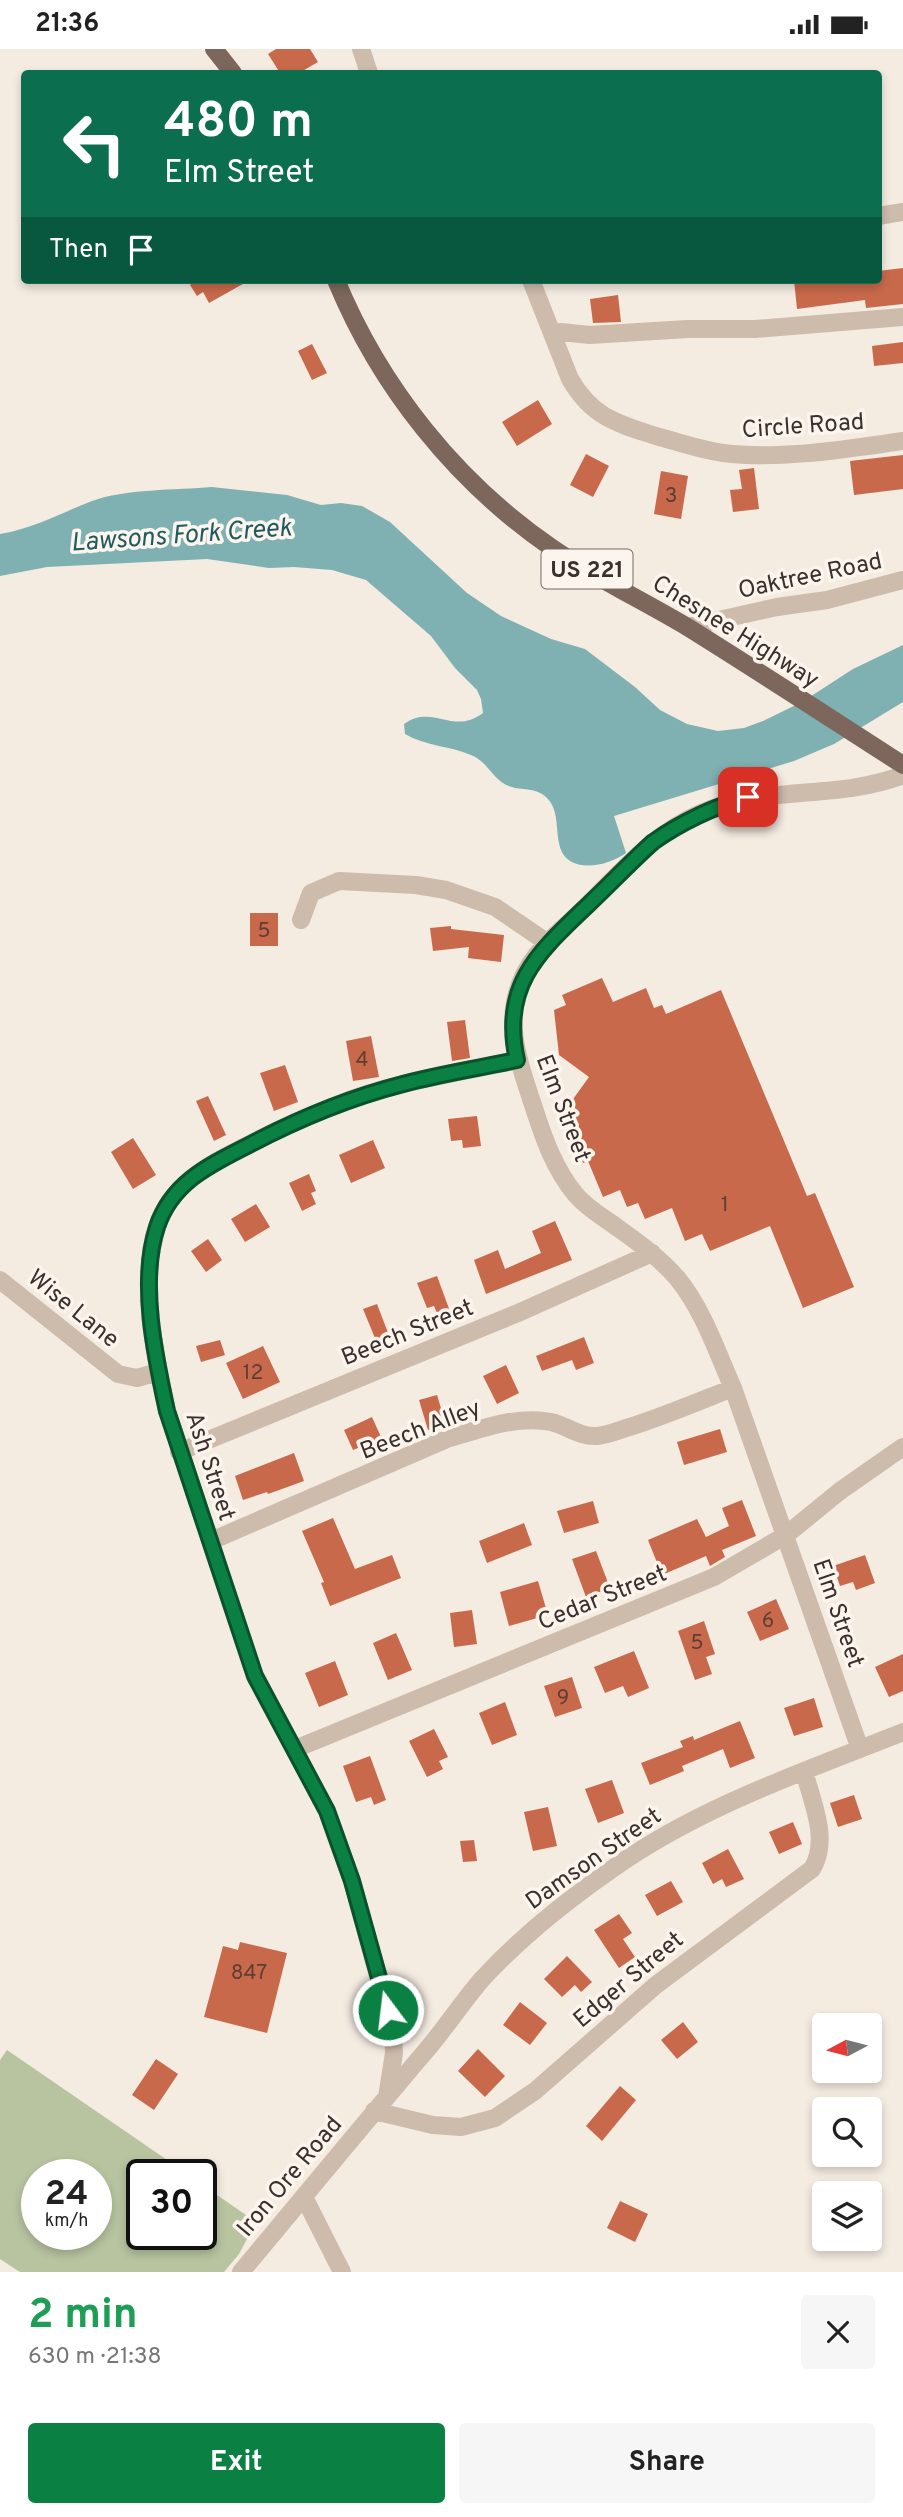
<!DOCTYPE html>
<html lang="en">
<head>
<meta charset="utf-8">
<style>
	body { margin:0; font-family:Overpass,sans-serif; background:#f6f6f6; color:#222; height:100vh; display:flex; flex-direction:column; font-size:26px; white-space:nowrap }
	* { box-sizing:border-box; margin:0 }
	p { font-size:23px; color:#767676 }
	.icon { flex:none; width:38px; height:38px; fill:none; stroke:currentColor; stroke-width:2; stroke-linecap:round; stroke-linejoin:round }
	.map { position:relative; height:2223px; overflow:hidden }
	.details { display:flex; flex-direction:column; background:#fff; flex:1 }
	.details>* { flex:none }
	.hud { position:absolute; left:21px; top:21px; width:861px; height:214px; border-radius:7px; box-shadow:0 4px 10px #0003; background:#0b6e4f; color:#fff; overflow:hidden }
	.needle { width:46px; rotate:263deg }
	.tools { position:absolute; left:812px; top:1964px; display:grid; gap:14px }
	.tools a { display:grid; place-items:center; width:70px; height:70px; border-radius:7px; background:#fff; box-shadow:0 4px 10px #0003; font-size:35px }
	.speed { position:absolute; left:21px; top:2110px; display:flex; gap:14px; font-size:35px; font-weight:700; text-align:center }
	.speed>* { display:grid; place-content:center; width:91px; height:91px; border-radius:50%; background:#fff; box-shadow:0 4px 10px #0003; line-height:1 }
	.speed small { font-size:18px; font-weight:400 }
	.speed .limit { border:4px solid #111; border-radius:10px; background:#fff; color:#111 }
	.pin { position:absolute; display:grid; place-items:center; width:60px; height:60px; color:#fff; margin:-30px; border-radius:14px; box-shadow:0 4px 10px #0006 }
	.me { position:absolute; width:77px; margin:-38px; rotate:345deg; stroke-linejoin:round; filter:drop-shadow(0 0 5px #0008) }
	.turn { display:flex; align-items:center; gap:24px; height:147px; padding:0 28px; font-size:32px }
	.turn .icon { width:91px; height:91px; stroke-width:2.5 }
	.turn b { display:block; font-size:49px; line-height:60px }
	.then { display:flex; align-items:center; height:66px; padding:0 28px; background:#0003; gap:14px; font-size:26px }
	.round { display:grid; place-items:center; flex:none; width:74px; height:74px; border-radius:7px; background:#f6f6f6 }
	.overview { display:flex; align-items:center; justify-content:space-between; height:119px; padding:0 28px }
	h1 { font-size:42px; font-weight:700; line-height:52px; color:#1e9e55 }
	.primary-button { display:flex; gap:14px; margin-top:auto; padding:14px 28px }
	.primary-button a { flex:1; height:80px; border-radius:7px; background:#0b8043; color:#fff; font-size:28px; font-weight:700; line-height:80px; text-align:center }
	.primary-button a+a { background:#f6f6f6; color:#222 }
	.status { display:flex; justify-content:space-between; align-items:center; height:49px; padding:0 35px; background:#fff; direction:ltr }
	.status svg { height:19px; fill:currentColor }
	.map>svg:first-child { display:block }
	.green { fill:#b8c4a0; fill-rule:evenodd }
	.water { fill:#7fb0b2 }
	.building { fill:#c8694b }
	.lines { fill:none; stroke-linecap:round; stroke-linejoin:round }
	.street { stroke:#cdbbac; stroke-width:18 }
	.primary { stroke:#7d675c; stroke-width:18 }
	.route-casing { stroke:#07532c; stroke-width:18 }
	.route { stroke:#0b8043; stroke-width:12 }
	.labels { text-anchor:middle; stroke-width:7; stroke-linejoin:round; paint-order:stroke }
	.number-label { font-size:21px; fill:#5e3e33 }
	.shield { fill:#fbf5ee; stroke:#756b66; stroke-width:2 }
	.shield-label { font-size:23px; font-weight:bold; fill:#3b302b }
	.street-label { font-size:24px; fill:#3b302b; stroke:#fbf5ee }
	.water-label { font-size:26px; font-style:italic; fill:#1f5a5e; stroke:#fbf5ee }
</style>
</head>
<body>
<div class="status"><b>21:36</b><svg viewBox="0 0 49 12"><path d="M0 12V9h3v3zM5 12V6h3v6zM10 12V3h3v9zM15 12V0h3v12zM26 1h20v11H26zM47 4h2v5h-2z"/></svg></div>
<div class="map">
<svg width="903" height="2223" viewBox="0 0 903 2223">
	<rect width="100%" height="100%" fill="#f4ebe1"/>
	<path class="green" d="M7,2001l182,125h-47v60h59v-51l45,31 8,11 -15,28 -15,18h-204l-20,-13v-199zM37,2126h59v60h-59z"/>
	<path class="water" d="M212,438l75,8 34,10 20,-2 21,3 28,16 77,71 34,23 50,23 34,10 50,38 25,23 27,14 31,7 26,-3 19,-7 39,-19 51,-33 50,-24v57l-69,42 -40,17 -180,55 12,37c-14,10 -40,18 -56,8 -20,-13 -6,-47 -23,-63 -11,-11 -22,-7 -35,-11 -19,-5 -23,-25 -41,-32 -21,-9 -46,-9 -66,-21l-1,-10c29,-21 49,12 79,-11l-2,-14 -4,-9 -22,-22 -24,-32 -65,-56 -34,-10 -38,-3 -25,1 -62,-9 -160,8 -47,9v-42c36,-6 60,-21 92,-33 32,-12 85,-11 120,-14z"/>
	<path class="building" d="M276,0h34l8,13 -19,11h-19l-12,-19z
		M903,219v36l-37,4 -1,-8 -68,9 -3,-29h84v-9z
		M196,231h54l-41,23 -6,-11 -6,4 -7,-11z
		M618,246l3,27 -28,1 -3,-24z
		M903,293v21l-29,3 -2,-20z
		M312,295l15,29 -15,7 -14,-29z
		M538,351l14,24 -35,22 -15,-24z
		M586,405l23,12 -16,31 -23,-12z
		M903,406v34l-49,6 -4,-34z
		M754,419l5,41 -26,3 -3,-22 12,-1 -3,-19z
		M661,422l27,5 -7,43 -27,-5z
		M250,864h28v33h-28z
		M451,877v3l53,6 -3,27 -33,-4 1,-11 -36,4 -3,-23z
		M602,929l11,24 33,-14 8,20 8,-3 4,9 55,-24 86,206 8,-3 39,94 -51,21 -33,-82 -60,25 -8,-17 -17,7 -13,-33 -27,11 -7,-16 -11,4 -7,-17 -17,7 -15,-36 -5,2 -20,-50 26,-36 -30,-22 -5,-45 12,-5 -4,-10z
		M465,971l5,38 -18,3 -5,-39z
		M371,987l8,41 -26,4 -7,-40z
		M285,1016l13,37 -24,9 -14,-38z
		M208,1047l18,39 -12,6 -18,-40z
		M477,1067l4,30 -18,2 -1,-8 -11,1 -3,-22z
		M133,1089l23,37 -23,14 -22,-37z
		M373,1091l12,28 -34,15 -12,-28z
		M309,1125l7,17 -5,2 5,11 -14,7 -13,-28z
		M256,1155l14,23 -25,15 -14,-23z
		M555,1172l17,39 -86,34 -12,-34 24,-10 7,19 36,-16 -9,-22z
		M208,1190l14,21 -16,12 -15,-21z
		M437,1227l14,38 -12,4 -5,-12 -7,2 -10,-25z
		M377,1255l13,34 -13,5 -14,-34z
		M584,1288l10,26 -18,7 -4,-10 -30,11 -6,-15z
		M220,1291l5,15 -24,7 -5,-16z
		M263,1297l17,36 -37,17 -17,-36z
		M506,1316l13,28 -22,11 -14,-28z
		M437,1346l9,30 -18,5 -9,-30z
		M372,1368l13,29 -19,8 -3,-8 -10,4 -9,-20z
		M720,1380l7,23 -43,13 -7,-23z
		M294,1404l10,28 -36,13 -1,-2 -24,8 -8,-24z
		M742,1451l14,36 -34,14 3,7 -15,9 -4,-10 -44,19 -14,-35 49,-21 9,18 23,-11 -7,-18z
		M593,1452l6,22 -35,10 -7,-22z
		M333,1469l22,51 37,-14 9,23 -71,28 -9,-23 3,-1 -22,-51z
		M524,1474l8,22 -45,18 -8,-22z
		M596,1502l14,37 -24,9 -14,-38z
		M865,1506l10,28 -19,7 -3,-8 -13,4 -7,-20z
		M538,1532l10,34 -39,11 -9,-34z
		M776,1550l13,30 -29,12 -13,-29z
		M472,1561l5,34 -23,3 -4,-34z
		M704,1572l11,33 -9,3 6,17 -17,6 -17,-49z
		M396,1584l16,37 -24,10 -15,-37z
		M634,1602l15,37 -21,9 -5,-11 -18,7 -11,-26z
		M903,1605v37l-14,6 -14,-30z
		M335,1612l13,34 -29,12 -14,-34z
		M572,1628l10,31 -27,9 -11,-31z
		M814,1649l9,29 -29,9 -10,-28z
		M505,1653l12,33 -25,10 -13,-32z
		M740,1672l15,37 -25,10 -7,-19 -41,17 2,5 -34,14 -9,-22 42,-16 -3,-6 13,-5 1,4z
		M434,1680l14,28 -9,4 4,8 -16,8 -18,-36z
		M370,1707l16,44 -12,5 -3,-8 -15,5 -13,-36z
		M612,1731l12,33 -26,10 -13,-34z
		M854,1746l8,24 -24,8 -8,-24z
		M548,1758l9,39 -24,5 -9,-39z
		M793,1773l9,22 -23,10 -10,-22z
		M474,1791l3,21 -14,1 -3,-21z
		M728,1800l16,30 -18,8 -4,-8 -9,5 -11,-21z
		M671,1832l12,21 -26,14 -12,-21z
		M619,1865l13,19 -9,6 12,18 -16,11 -25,-38z
		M240,1893l47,11 -20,80 -63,-16 19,-71 15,4z
		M567,1907l25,26 -11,10 -6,-7 -13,12 -18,-18z
		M520,1953l27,21 -17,22 -27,-20z
		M683,1973l15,20 -21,17 -16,-19z
		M478,2000l27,27 -20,21 -27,-26z
		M156,2010l22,15 -24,36 -22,-15z
		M620,2037l16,14 -34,41 -16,-15z
		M620,2152l28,13 -13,28 -28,-14z"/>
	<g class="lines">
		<path class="street" d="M361,0l8,24
			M878,167l25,-4
			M531,231l39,99c22,38 46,44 86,57 22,6 44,14 67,17 57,7 123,-4 180,-12
			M551,282l39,4 97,-6h68l148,-12
			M687,578l90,-20 50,-7 76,-20
			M301,871l10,-27 28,-12 77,4 30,5 49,17 53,36
			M0,1231l118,94 19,4 21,-6
			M179,1403l339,-139 134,-60
			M211,1492l236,-102c33,-10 70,-24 104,-17 17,4 28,15 46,14 12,-1 24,-7 36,-10 34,-11 67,-25 100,-38
			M295,1700l419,-172 72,-42 54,-44 63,-44
			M860,1700l-127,-361c-16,-36 -30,-78 -55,-109 -17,-20 -39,-36 -60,-51 -15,-11 -30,-19 -42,-33 -22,-26 -33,-59 -43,-90 -18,-54 -35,-101 4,-151 12,-15 28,-27 42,-41 38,-36 73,-79 122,-100 65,-28 138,-13 202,-38
			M387,2048l7,-44 -1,-22 -41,-150 -25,-70 -72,-135 -88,-265c-12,-55 -28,-129 -10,-184 14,-43 50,-61 87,-80 35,-18 71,-34 108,-48 53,-19 110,-27 165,-39
			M374,2062l59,14 28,2 34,-9 40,-27 121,-106 156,-116c18,-29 0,-67 -8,-98
			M304,2148l38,75
			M241,2223c61,-73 121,-146 183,-219 21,-24 38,-51 59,-75 38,-41 83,-77 129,-109 89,-63 191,-97 291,-137"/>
		<path class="primary" d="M214,0l19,24
			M336,231c44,107 120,202 216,268 43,30 92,53 137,80 72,45 143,91 214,137"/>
	</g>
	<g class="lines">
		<defs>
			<path id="route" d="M388,1961l-36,-129 -25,-70 -72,-135 -88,-265c-12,-55 -28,-129 -10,-184 15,-45 53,-62 92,-82 49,-26 100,-47 154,-61 37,-10 76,-16 114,-24 -17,-76 23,-109 73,-157 21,-20 41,-41 63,-61 30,-21 60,-35 95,-45"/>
		</defs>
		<use href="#route" class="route-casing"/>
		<use href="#route" class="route"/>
	</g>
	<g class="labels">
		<g class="number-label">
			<text x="671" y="453">3</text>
			<text x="264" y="888">5</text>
			<text x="362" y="1017">4</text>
			<text x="725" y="1162">1</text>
			<text x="253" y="1330">12</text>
			<text x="768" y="1578">6</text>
			<text x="697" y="1600">5</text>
			<text x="563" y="1655">9</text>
			<text x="249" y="1930">847</text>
		</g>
		<rect class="shield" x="541.5" y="500.5" width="91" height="39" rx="5"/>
		<g class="shield-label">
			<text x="587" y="528">US 221</text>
		</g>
		<g class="street-label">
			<text transform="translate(803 376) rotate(-4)" y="8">Circle Road</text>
			<text transform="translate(810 526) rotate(-12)" y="8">Oaktree Road</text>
			<text transform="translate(736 582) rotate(32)" y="8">Chesnee Highway</text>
			<text transform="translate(564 1059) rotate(69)" y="8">Elm Street</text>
			<text transform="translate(74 1259) rotate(39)" y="8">Wise Lane</text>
			<text transform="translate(407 1283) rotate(-22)" y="8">Beech Street</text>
			<text transform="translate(420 1380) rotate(-21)" y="8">Beech Alley</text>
			<text transform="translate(211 1417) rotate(72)" y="8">Ash Street</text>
			<text transform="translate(602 1548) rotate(-22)" y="8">Cedar Street</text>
			<text transform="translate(839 1564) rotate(71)" y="8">Elm Street</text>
			<text transform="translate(593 1809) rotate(-35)" y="8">Damson Street</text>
			<text transform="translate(628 1930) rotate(-40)" y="8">Edger Street</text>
			<text transform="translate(289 2127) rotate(-50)" y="8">Iron Ore Road</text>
		</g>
		<g class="water-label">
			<text transform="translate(181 485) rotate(-4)" y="9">Lawsons Fork Creek</text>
		</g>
	</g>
</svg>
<div class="tools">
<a><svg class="needle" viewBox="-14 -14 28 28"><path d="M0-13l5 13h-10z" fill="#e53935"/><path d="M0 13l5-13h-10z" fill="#767676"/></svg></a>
<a><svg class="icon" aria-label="search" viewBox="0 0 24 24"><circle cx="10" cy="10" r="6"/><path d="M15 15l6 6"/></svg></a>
<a><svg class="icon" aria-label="layers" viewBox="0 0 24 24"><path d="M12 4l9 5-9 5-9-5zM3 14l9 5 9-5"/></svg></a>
</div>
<div class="speed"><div>24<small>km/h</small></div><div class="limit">30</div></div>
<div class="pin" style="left:748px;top:748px;background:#d93025"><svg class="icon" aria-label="arrive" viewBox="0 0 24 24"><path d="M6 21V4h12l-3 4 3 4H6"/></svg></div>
<svg class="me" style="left:388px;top:1961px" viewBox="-20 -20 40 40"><circle r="17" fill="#0b8043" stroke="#fff" stroke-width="3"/><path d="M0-11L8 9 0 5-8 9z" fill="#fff"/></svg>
<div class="hud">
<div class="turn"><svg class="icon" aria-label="left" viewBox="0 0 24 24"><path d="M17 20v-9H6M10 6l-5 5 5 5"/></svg><div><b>480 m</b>Elm Street</div></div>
<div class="then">Then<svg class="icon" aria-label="arrive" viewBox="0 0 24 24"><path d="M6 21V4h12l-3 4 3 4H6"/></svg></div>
</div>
</div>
<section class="details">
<div class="overview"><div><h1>2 min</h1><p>630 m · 21:38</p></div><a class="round"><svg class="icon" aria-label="close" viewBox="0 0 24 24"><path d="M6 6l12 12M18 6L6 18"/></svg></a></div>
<div class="primary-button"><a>Exit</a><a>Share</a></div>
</section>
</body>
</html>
